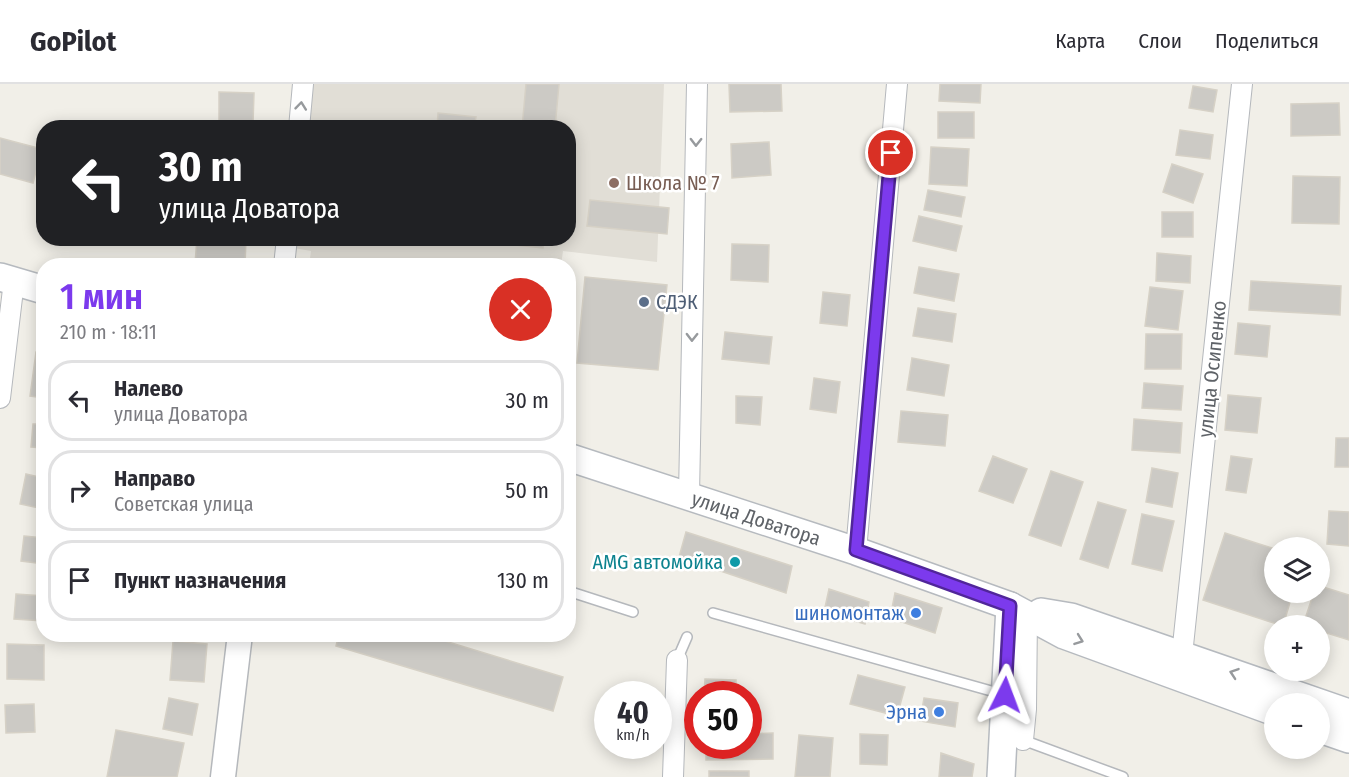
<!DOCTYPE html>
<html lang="ru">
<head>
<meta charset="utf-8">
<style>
	body { margin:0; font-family:"Fira Sans Condensed",sans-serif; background:#f7f7f7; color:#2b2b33; height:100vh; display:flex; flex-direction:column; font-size:22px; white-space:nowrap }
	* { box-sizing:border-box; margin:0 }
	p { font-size:20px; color:#7c7c81 }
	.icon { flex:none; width:33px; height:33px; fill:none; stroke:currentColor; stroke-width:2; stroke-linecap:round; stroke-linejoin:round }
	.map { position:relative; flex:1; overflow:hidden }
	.side { position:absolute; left:36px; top:174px; width:540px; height:384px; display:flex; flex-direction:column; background:#fff; border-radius:24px; box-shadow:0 3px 15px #0003 }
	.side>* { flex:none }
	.hud { position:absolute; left:36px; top:36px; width:540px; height:126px; border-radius:24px; box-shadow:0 3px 15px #0003; background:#202124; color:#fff; overflow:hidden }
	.controls { position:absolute; left:1264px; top:453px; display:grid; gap:12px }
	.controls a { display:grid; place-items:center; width:66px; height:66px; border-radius:50%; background:#fff; box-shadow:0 3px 15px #0003; font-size:30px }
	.speed { position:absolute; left:594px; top:597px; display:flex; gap:12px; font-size:30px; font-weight:700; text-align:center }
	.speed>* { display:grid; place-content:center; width:78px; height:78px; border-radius:50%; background:#fff; box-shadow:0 3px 15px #0003; line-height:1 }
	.speed small { font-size:15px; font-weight:400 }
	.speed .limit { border:9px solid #d22; background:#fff; color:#111 }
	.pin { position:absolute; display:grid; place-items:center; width:51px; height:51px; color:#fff; margin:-26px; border:3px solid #fff; border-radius:50%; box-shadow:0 2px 6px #0007 }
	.me { position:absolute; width:66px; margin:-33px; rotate:3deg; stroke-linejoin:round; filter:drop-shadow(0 0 4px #0008) }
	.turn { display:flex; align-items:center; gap:21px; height:126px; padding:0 24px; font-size:27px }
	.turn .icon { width:78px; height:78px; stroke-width:2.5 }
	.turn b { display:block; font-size:42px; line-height:51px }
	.round { display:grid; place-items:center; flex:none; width:63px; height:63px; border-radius:32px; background:#f7f7f7 }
	.overview { display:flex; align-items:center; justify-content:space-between; height:102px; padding:0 24px }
	h1 { font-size:36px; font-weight:600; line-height:45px; color:#7c3aed }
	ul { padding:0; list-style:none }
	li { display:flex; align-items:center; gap:18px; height:81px; margin:0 12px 9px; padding:0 12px; border:3px solid #e1e1e2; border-radius:24px }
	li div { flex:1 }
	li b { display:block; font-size:22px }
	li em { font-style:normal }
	header { display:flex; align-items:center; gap:36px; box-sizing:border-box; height:84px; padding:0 30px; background:#fff; border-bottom:2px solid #e1e1e2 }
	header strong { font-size:28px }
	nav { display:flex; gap:33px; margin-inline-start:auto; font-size:21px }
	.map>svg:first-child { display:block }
	.education { fill:#e1ded6 }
	.building { fill:#cccac5; stroke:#d6d1c6; stroke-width:1.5 }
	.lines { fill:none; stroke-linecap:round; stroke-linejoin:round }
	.service-casing { stroke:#b5b8bc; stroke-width:12 }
	.minor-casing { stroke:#b5b8bc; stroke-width:22 }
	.tertiary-casing { stroke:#b5b8bc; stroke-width:27 }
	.secondary-casing { stroke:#b6babf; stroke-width:30 }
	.service { stroke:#fff; stroke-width:9 }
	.minor { stroke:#fff; stroke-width:20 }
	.tertiary { stroke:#fff; stroke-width:24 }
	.secondary { stroke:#fff; stroke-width:27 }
	.oneway { stroke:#979a9d }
	.route-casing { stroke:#51269a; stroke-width:15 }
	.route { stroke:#7c3aed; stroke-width:10 }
	.education-dot { fill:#8d6e63; stroke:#fff; stroke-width:2 }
	.service-dot { fill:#5c6f8a; stroke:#fff; stroke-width:2 }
	.culture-dot { fill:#0f9aa8; stroke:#fff; stroke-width:2 }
	.shop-dot { fill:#3f7fe0; stroke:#fff; stroke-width:2 }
	.labels { text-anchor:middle; stroke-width:5; stroke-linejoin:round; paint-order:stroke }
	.education-label { font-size:20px; fill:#785e54; stroke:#fff; text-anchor:start }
	.service-label { font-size:20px; fill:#4e5e75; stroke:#fff; text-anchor:start }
	.street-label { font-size:20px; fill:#5f6368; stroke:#fff }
	.culture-label { font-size:20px; fill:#0d838f; stroke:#fff; text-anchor:end }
	.shop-label { font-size:20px; fill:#366cbe; stroke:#fff; text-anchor:end }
</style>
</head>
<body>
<header>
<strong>GoPilot</strong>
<nav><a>Карта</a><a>Слои</a><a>Поделиться</a></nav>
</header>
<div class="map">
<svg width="1349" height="693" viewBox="0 0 1349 693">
	<rect width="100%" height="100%" fill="#f1efe8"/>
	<path class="education" d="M312,0h352l-7,178 -94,-11 -2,14 -252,1 2,-15 -17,-3 1,-10h273v-110l-261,-1z"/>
	<path class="building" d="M526,0h33l-4,44h-33z
		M729,0h52l1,27 -52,1z
		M940,0h41l-1,19 -41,-2z
		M1193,2l24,4 -4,22 -24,-4z
		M219,8l35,1 -1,31 -34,-1z
		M1339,19l1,32 -49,1v-32z
		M938,28h36v26h-36z
		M438,29l38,4 -2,11h-37z
		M1180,46l33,5 -3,24 -34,-4z
		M0,54l42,11 -9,34 -33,-9z
		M769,58l2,33 -39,3 -1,-34z
		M931,63l38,2 -2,37 -38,-2z
		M1172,80l31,10 -10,29 -30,-11z
		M1293,92l47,1 -1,47 -47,-1z
		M928,106l37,7 -4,20 -37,-7z
		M590,116l79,8 -2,26 -80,-8z
		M1162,128h31v25h-31z
		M919,132l43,10 -6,25 -43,-10z
		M197,154h49l-1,28 -50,-2z
		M449,154h95l-1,10z
		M732,160l37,1 -1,37 -37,-2z
		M1157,169l34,3 -1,27 -34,-2z
		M919,183l40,7 -5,27 -40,-8z
		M585,193l82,8 -9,85 -81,-7z
		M1251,197l90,5 -1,29 -91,-5z
		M1150,203l33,4 -5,39 -33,-4z
		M823,208l27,3 -3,31 -27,-3z
		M918,224l38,6 -4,28 -39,-6z
		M1238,239l32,3 -3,31 -32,-3z
		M725,248l47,5 -3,27 -47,-5z
		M1146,250h36l-1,35h-36z
		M36,268l8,1v45l-14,-2z
		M912,274l37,7 -5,31 -37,-6z
		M814,294l26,4 -4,31 -26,-4z
		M1144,299l39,3 -2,24 -39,-2z
		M1228,311l33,3 -4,35 -32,-3z
		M736,312l26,1 -2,28 -24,-2z
		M901,327l47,4 -3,31 -47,-4z
		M1134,335l48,4 -2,30 -48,-3z
		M33,340h11v24l-13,-1z
		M1336,354h13v29h-14z
		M993,372l34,13 -14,34 -34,-12z
		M1231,372l21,3 -6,34 -20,-3z
		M1152,384l26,5 -6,34 -26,-5z
		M1051,387l32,11 -22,64 -32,-11z
		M26,390l18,4v31l-24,-5z
		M1098,418l28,8 -18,58 -28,-9z
		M1329,427l20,1v34l-22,-2z
		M1142,430l32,7 -12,50 -30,-7z
		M686,448l106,34 -6,27 -107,-36z
		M1225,449l50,16v8l-7,20 7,3v12h18l-10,34 -80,-26z
		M24,452l20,2v26l-23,-3z
		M1320,502l29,9v45l-29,-9v-5l-17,-1 11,-33h6z
		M829,505l40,13 -4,22 -41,-12z
		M895,509l47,15 -7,25 -45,-15z
		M16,510l28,2v25l-30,-2z
		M339,550h83l141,43 -10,34 -217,-65z
		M173,557l34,3 -3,38 -34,-2z
		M7,560l37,1v35l-37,-1z
		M858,591l47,12 -8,29 -47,-12z
		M705,595l31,1v14h-32z
		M169,614l29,6 -6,31 -29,-6z
		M924,614l34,5 -3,24 -35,-6z
		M34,620l1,28 -29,1 -1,-28z
		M116,646l68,13 -7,34h-70z
		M773,649v26l-67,1v-14h42v-12z
		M860,650l28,1 -1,30 -27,-1z
		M799,651l34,3 -3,39h-35z
		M941,669l33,11 -2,13h-33z
		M709,687h40v6h-40z"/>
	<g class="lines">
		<defs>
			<path id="service" d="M568,507l65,21
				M713,529l289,81
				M677,576l10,-23
				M1023,656l100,37"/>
			<path id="minor" d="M299,44l4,-44
				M284,182l3,-28
				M0,314l14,-117
				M689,411l8,-411
				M856,467l41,-467
				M1182,571l60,-571
				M1023,656l3,-31 1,-94
				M673,693l4,-117"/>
			<path id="tertiary" d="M223,693l17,-143"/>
			<g id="secondary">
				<path d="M0,193l44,13"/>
				<path id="s1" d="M568,373l288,94 154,55 54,29 211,77"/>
				<path d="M1041,528l30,5 278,96"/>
				<path d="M1320,645l29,10"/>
				<path d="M1001,693l9,-171"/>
			</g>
		</defs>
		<use href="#service" class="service-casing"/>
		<use href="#minor" class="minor-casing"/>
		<use href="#tertiary" class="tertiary-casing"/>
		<use href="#secondary" class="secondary-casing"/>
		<use href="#service" class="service"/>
		<use href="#minor" class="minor"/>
		<use href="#tertiary" class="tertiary"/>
		<use href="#secondary" class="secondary"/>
	</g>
	<defs><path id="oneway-chevron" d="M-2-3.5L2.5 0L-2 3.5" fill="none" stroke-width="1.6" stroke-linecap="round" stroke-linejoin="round" transform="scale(1.5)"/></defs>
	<g class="oneway">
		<use href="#oneway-chevron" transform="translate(301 22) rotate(-84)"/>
		<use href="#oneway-chevron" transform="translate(696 58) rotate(91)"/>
		<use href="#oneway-chevron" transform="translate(692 253) rotate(91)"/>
		<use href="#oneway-chevron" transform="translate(1079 556) rotate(20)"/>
		<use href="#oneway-chevron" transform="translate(1234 589) rotate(-161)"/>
	</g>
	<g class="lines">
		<defs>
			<path id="route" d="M891,69l-35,397 154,56 -5,89"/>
		</defs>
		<use href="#route" class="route-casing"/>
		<use href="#route" class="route"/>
	</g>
	<circle class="education-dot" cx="614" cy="99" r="6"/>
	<circle class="service-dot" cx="644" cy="218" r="6"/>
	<circle class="culture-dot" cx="735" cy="478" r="6"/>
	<g class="shop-dot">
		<circle cx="916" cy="529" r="6"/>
		<circle cx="939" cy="628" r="6"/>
	</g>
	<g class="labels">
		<g class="education-label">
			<text x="626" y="106">Школа № 7</text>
		</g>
		<g class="service-label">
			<text x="656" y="225">СДЭК</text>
		</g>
		<g class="street-label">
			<text transform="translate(1212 285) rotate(-84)" y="7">улица Осипенко</text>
			<text dy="7" stroke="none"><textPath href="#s1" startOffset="198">улица Доватора</textPath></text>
		</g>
		<g class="culture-label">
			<text x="723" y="485">AMG автомойка</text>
		</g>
		<g class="shop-label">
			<text x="904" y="536">шиномонтаж</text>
			<text x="927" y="635">Эрна</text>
		</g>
	</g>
</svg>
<div class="controls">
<a><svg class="icon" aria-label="layers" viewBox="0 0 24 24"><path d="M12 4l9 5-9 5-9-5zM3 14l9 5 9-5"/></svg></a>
<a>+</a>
<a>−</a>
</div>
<div class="speed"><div>40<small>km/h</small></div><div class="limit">50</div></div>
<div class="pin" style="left:891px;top:69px;background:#d93025"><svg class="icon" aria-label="arrive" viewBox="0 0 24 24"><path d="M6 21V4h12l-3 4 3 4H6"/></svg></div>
<svg class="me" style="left:1005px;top:611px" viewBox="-20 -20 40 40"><path d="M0-17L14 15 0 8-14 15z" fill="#7c3aed" stroke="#fff" stroke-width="4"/></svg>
<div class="hud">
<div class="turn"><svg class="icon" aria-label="left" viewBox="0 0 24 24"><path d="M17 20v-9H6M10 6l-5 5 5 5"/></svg><div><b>30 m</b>улица Доватора</div></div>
</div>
<section class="side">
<div class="overview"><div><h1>1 мин</h1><p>210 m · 18:11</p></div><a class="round" style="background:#d93025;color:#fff"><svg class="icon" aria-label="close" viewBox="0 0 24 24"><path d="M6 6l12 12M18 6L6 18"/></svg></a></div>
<ul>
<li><svg class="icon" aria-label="left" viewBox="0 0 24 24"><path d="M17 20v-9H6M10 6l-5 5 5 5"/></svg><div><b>Налево</b><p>улица Доватора</p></div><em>30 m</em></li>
<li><svg class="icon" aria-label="right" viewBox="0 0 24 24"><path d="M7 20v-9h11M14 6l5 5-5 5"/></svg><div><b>Направо</b><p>Советская улица</p></div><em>50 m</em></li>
<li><svg class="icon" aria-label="arrive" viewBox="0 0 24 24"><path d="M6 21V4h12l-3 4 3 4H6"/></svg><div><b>Пункт назначения</b></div><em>130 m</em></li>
</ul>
</section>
</div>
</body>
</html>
